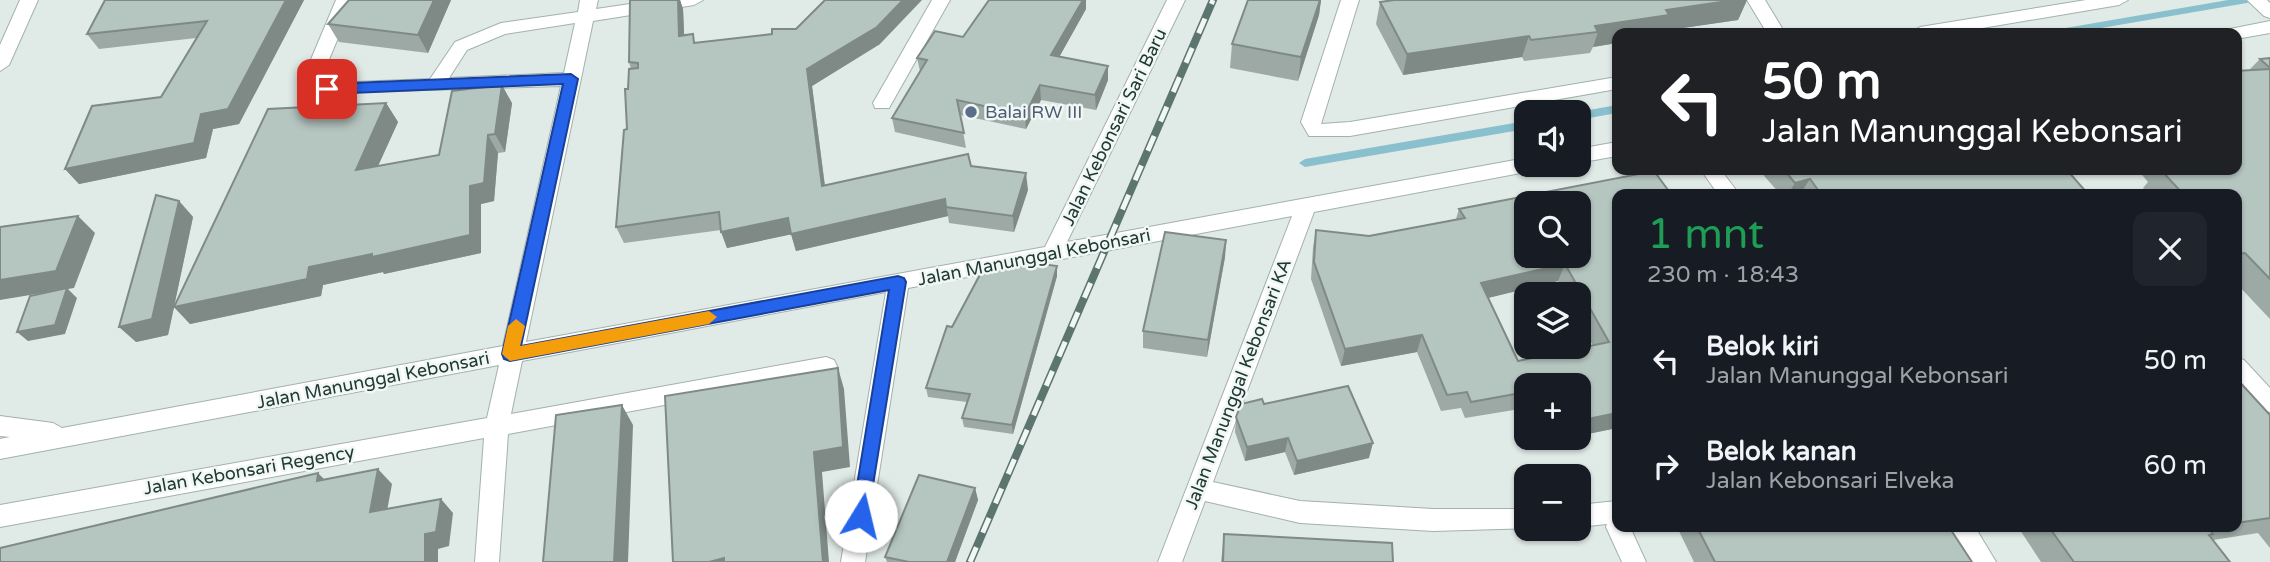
<!DOCTYPE html>
<html lang="id">
<head>
<meta charset="utf-8">
<style>
	body { margin:0; font-family:"Varela Round",sans-serif; background:#20242c; color:#f1f3f6; height:100vh; display:flex; flex-direction:column; font-size:26px; white-space:nowrap }
	* { box-sizing:border-box; margin:0 }
	p { font-size:23px; color:#9ea1a6 }
	.icon { flex:none; width:38px; height:38px; fill:none; stroke:currentColor; stroke-width:2; stroke-linecap:round; stroke-linejoin:round }
	.map { position:relative; flex:1; overflow:hidden }
	.panel { position:absolute; left:1612px; top:189px; width:630px; height:343px; display:flex; flex-direction:column; background:#171b24; border-radius:14px; box-shadow:0 2px 5px #0004 }
	.panel>* { flex:none }
	.top-card { position:absolute; left:1612px; top:28px; width:630px; height:147px; border-radius:14px; box-shadow:0 2px 5px #0004; background:#202124; color:#fff; overflow:hidden }
	.fabs { position:absolute; left:1514px; top:100px; display:grid; gap:14px }
	.fabs a { display:grid; place-items:center; width:77px; height:77px; border-radius:14px; background:#171b24; box-shadow:0 2px 5px #0004; font-size:35px }
	.pin { position:absolute; display:grid; place-items:center; width:60px; height:60px; color:#fff; margin:-30px; border-radius:14px; box-shadow:0 4px 10px #0006 }
	.me { position:absolute; width:77px; margin:-38px; rotate:9deg; stroke-linejoin:round; filter:drop-shadow(0 0 5px #0008) }
	.turn { display:flex; align-items:center; gap:24px; height:147px; padding:0 35px; font-size:32px }
	.turn .icon { width:91px; height:91px; stroke-width:2.5 }
	.turn b { display:block; font-size:49px; line-height:60px }
	.round { display:grid; place-items:center; flex:none; width:74px; height:74px; border-radius:14px; background:#20242c }
	.overview { display:flex; align-items:center; justify-content:space-between; height:119px; padding:0 35px }
	h1 { font-size:42px; font-weight:600; line-height:52px; color:#1e9e55 }
	ul { padding:0; list-style:none }
	li { display:flex; align-items:center; gap:21px; height:105px; padding:0 35px }
	li div { flex:1 }
	li b { display:block; font-size:26px }
	li em { font-style:normal }
	.map>svg:first-child { display:block }
	.lines { fill:none; stroke-linecap:round; stroke-linejoin:round }
	.stream { fill:#8ac0cd; fill-rule:evenodd }
	.minor-casing { stroke:#a3b1ad; stroke-width:2 }
	.minor { fill:#fff; fill-rule:evenodd }
	.rail-casing { stroke:#5c756f; stroke-width:8 }
	.rail { stroke:#f0f7f4; stroke-width:5; stroke-dasharray:16; stroke-linecap:butt }
	.wall { fill:#9ca9a4; fill-rule:evenodd }
	.shaded-wall { fill:#7f8a86 }
	.building { fill:#b5c5bf; stroke:#7f8a86; stroke-width:2; fill-rule:evenodd }
	.route { fill:#2563eb; stroke:#184099; stroke-width:2 }
	.slow { fill:#f59e0b }
	.service-dot { fill:#5c6f8a; stroke:#f0f7f4; stroke-width:2.5 }
	.labels { text-anchor:middle; stroke-width:5; stroke-linejoin:round; paint-order:stroke }
	.service-label { font-size:18px; fill:#4e5e75; stroke:#f0f7f4; text-anchor:start }
	.street-label { font-size:18px; fill:#213934; stroke:#f0f7f4 }
</style>
</head>
<body>
<div class="map">
<svg width="2270" height="562" viewBox="0 0 2270 562">
	<rect width="100%" height="100%" fill="#e0eae6"/>
	<g class="lines">
		<path class="stream" d="M2228,0h24l-5,3 -175,30h-23l5,-3z
			M1617,105v8l-39,7v-8z
			M1526,121v8l-221,38 -6,-4 6,-4z"/>
		<defs>
			<path id="minor" d="M20,0h18l-29,65 -9,6v-26z
				M336,0h18l-32,76 8,7 100,-4 25,-37 46,-19 77,-11 2,-12h18l-2,9 61,-9h46l-9,5 -101,16 -67,321 519,-95 122,-247h18l-118,242 459,-84v6h14l-9,7 -217,41 -101,270 87,19 133,8h93v19h6l-99,3 -133,-8 -95,-22 -23,61h-24l134,-346 -384,72 -43,274h-24l45,-270 -364,69 -11,53 315,-57 8,3 3,6 -3,6 -8,3 -318,59 -9,128h-24l9,-124 -484,89v-22l487,-87 12,-53 -499,94v-20l10,-2 -10,-1v-20l53,7 9,5 441,-82 58,-260 -241,7 -7,-4 -9,-13zM575,23l-11,50 -115,5 18,-28 38,-16z
				M932,0h18l-61,108h-14l-2,-5z
				M1341,0h18l-38,124 29,-2 267,-45v12l-267,47h-41l-8,-14z
				M1747,0h18l20,33h-18z
				M2086,0h42l-9,5 -166,28h-42l9,-6z
				M2247,0h20l3,3v15l-6,-2z
				M2270,21v12l-34,6v-6h-9l3,-4z
				M1617,142v14l-39,7v-14z
				M1701,170h20l18,24h-21z
				M2236,357l8,3 26,28v24l-8,-2 -26,-28z
				M1617,501v26h13l16,35h-24l-16,-35 1,-3 -29,3v-22z
				M1949,527h26l21,35h-26z"/>
		</defs>
		<use href="#minor" class="minor-casing"/>
		<use href="#minor" class="minor"/>
		<defs>
			<path id="rail" d="M970,562l243,-562"/>
		</defs>
		<use href="#rail" class="rail-casing"/>
		<use href="#rail" class="rail"/>
	</g>
	<path class="wall" d="M304,0l-65,124 -26,5 -7,29 -127,26 -14,-15 96,-72 35,-59 -97,11 -12,-15z
		M451,0l-23,53 -89,-11 -11,-18z
		M630,0h50l3,9 1,26 13,8 75,-9 108,10 -68,42 13,100 146,-20 57,24 -14,42 -65,-9 -1,-7 -152,35 -5,-17 -64,14 -6,-18 -97,13 -8,-16 11,-98 1,-40 3,-20 -2,-7z
		M1248,0h73l-2,15 -21,66 -68,-13 2,-24z
		M1394,0h353l-9,20 -76,11 -45,2v10l-24,4 -3,6 -66,8 -2,-4 -119,18 -27,-51 4,-22z
		M1086,9l-27,48 49,23 -12,30 -55,-10 -15,29 -66,-14 6,33 -71,-16 -3,-14 28,-47 -3,-13 46,-21z
		M2270,58v261l-34,-36v-89h-88l-5,-6 5,-6 -10,-12h98l13,-100 11,-11z
		M386,103l12,19 -20,44 61,-11 73,-52 -7,49 -7,1 -4,48 -13,3v49l-97,21 -1,-2 -60,13 -2,11 -131,28 -16,-17 -6,28 -32,7 43,-141 14,16 -19,89z
		M1759,170h308l21,24h-308z
		M1617,194v234l-39,8v-51h-52v23l-61,10 -4,-10 -20,3 -24,-59 -76,14 -30,-87 2,-32 3,-17 53,6 87,-17 3,-10zM1558,281l7,13h13v25l15,27 -75,15 -30,-63z
		M1226,240l-1,17 -18,100 -64,-9v-17z
		M1057,266v10l-44,158 -49,-7 -2,-9 5,-16 -39,-5 -2,-9 26,-61z
		M2236,378l34,37v133l-12,-15 -45,7 17,22h-189l-23,-35h218z
		M1264,404l105,54 -75,17 -9,-23 -40,9 -10,-29 1,-15z
		M975,488l3,12 -23,62h-68l-2,-5z
		M1677,527h272l23,35h-278z
		M1224,534l169,28h-172z"/>
	<path class="shaded-wall" d="M286,0h18l-65,124 -26,5 -7,29 -127,26 -14,-15 136,-55z
		M434,0h17l-23,53 -10,-18z
		M678,0h2l3,9 2,44 -6,-17z
		M903,0h19l-42,44 -68,42 15,117 -5,-17 -15,-117z
		M1083,0h3v9l-34,61 -1,-15z
		M1320,0h1l-2,15 -21,66 3,-24z
		M1735,0h12l-9,20 -76,11 -1,2h-44v10l-24,4 5,-15 -3,-6 71,-16z
		M1529,36l-7,21 -119,18 4,-21z
		M1108,66v14l-12,30 -1,-15z
		M502,85l10,18 -7,49 -10,-18z
		M1040,85l1,15 -15,29 -1,-14z
		M386,103l12,19 -30,66 -12,-18z
		M488,135l10,18 -4,48 -13,3v49l-97,21 -1,-2 -60,13 -2,11 -131,28 -16,-17 -6,28 -32,7 -17,-15 60,-126 14,16 -19,90 135,-40 161,-81z
		M1026,173l2,17 -14,42 -1,-16z
		M1810,179l-10,15h-12l7,-11z
		M945,199l3,17 -152,35 -5,-17h2l-66,14 -6,-16 67,-14z
		M78,216l17,17 -21,55 -6,1 9,9 -12,36 -37,7 -11,-9 49,-43 -66,11v-20z
		M1226,240l-1,17 -18,100 1,-17z
		M1565,264l-7,17 -83,20 6,-18z
		M1057,266v10l-44,158 -1,-9z
		M1422,335l-5,17 -76,14 4,-17z
		M838,368l6,21 6,78 -28,5 7,90h-6l-9,-110z
		M622,405l11,20 -5,137h-14z
		M1617,413v15l-39,8v-15z
		M1288,438l-3,14 -40,9 2,-14z
		M1551,438h20l-22,4z
		M1373,443l-4,15 -75,17 3,-14z
		M378,469l14,15 -8,43 -14,-15z
		M318,473l15,15 -16,-7z
		M975,488l3,12 -23,62h-8z
		M441,499l12,14 -4,33 -11,3v13h-13v-28z
		M724,558l2,4h-17z"/>
	<path class="building" d="M105,0h181l-58,109 -27,5 -7,29 -129,26 27,-63 69,-9 46,-76 -120,13z
		M349,0h85l-16,35 -90,-11z
		M630,0h48l1,36 14,-2 1,9 78,-9v-5h24l29,-29h78l-26,27 -70,42 15,117 146,-32 3,12 55,7 -13,43 -67,-9 -1,-8 -154,35 -3,-16 -67,14 -2,-20 -103,15 8,-97 3,-1 -2,-40h3l1,-20 9,-1v-5l-9,-1z
		M989,0h94l-32,55 57,11 -13,29 -55,-10 -15,30 -68,-15 7,33 -72,-15 35,-58 -10,-2 18,-27 28,6z
		M1248,0h72l-19,57 -69,-13z
		M1394,0h341l-69,10 3,5 -74,11 3,6 -67,8 -2,-4 -122,18 -27,-52z
		M2270,58v10l-10,-9z
		M2270,69v210l-25,-26 -9,1v-60h-53l-22,-24h75v-99z
		M502,85l-7,49 -7,1 -4,48 -14,3v49l-98,22v-3l-63,13 -2,12 -133,28 94,-198 118,-6 -30,67 83,-15 13,-64z
		M1784,170h283l21,24h-267l-11,-15 -15,4z
		M1654,171l17,23h-54v219l-39,8v-36h-52v7l-55,10 -4,-10 -20,3 -25,-60 -77,14 -31,-87 2,-32 53,6 96,-18 -6,-9zM1526,203h52v53h-52zM1565,264l44,78 -91,19 -37,-78z
		M156,195l23,6 -27,118 -33,8z
		M78,216l-22,55 -56,9v-53z
		M1165,232l61,8 -18,100 -65,-9z
		M1020,261l37,5 -45,159 -50,-7 8,-24 -44,-6 21,-62 5,1 31,-58z
		M67,288l-12,37 -38,7 13,-36z
		M838,368l5,79 -29,5 9,110h-99v-4l-15,4h-36l-8,-166z
		M2236,378l34,37v103l-34,5z
		M1348,386l25,57 -76,18 -9,-23 -41,9 -11,-30 5,-13 21,-5 2,5z
		M622,405l-8,157h-71l13,-147z
		M378,469l-8,43 71,-13 -5,33 -11,2v28h-425v-14l318,-75 -1,8z
		M919,475l56,13 -28,74h-38l-24,-5z
		M1697,527h252l23,35h-257z
		M2049,527h168l-8,1 4,6 -4,1 21,27h-156z
		M1224,534l168,9 1,19h-170z"/>
	<path class="route" d="M571,74l7,5 -57,267 377,-70 6,2 2,4 -39,240 -6,2 -7,-2 -2,-6 37,-226 -379,71 -6,-2 -2,-5 61,-270 -236,10 -7,-5 7,-5z"/>
	<path class="slow" d="M709,311l8,6 -8,7 -199,37 -8,-7 6,-28 8,-7 9,7 -5,20z"/>
	<circle class="service-dot" cx="971" cy="112" r="7"/>
	<g class="labels">
		<g class="service-label">
			<text x="985" y="118">Balai RW III</text>
		</g>
		<g class="street-label">
			<text transform="translate(1114 127) rotate(-64)" y="6">Jalan Kebonsari Sari Baru</text>
			<text transform="translate(1034 257) rotate(-11)" y="6">Jalan Manunggal Kebonsari</text>
			<text transform="translate(373 380) rotate(-11)" y="6">Jalan Manunggal Kebonsari</text>
			<text transform="translate(1238 384) rotate(-69)" y="6">Jalan Manunggal Kebonsari KA</text>
			<text transform="translate(249 470) rotate(-10)" y="6">Jalan Kebonsari Regency</text>
		</g>
	</g>
</svg>
<div class="fabs">
<a><svg class="icon" aria-label="sound" viewBox="0 0 24 24"><path d="M4 9h4l5-4v14l-5-4H4zM17 9q2 3 0 6"/></svg></a>
<a><svg class="icon" aria-label="search" viewBox="0 0 24 24"><circle cx="10" cy="10" r="6"/><path d="M15 15l6 6"/></svg></a>
<a><svg class="icon" aria-label="layers" viewBox="0 0 24 24"><path d="M12 4l9 5-9 5-9-5zM3 14l9 5 9-5"/></svg></a>
<a>+</a>
<a>−</a>
</div>
<div class="pin" style="left:327px;top:89px;background:#d93025"><svg class="icon" aria-label="arrive" viewBox="0 0 24 24"><path d="M6 21V4h12l-3 4 3 4H6"/></svg></div>
<svg class="me" style="left:861px;top:516px" viewBox="-20 -20 40 40"><circle r="19" fill="#fff"/><path d="M0-13L10 11 0 6-10 11z" fill="#2563eb"/></svg>
<div class="top-card">
<div class="turn"><svg class="icon" aria-label="left" viewBox="0 0 24 24"><path d="M17 20v-9H6M10 6l-5 5 5 5"/></svg><div><b>50 m</b>Jalan Manunggal Kebonsari</div></div>
</div>
<section class="panel">
<div class="overview"><div><h1>1 mnt</h1><p>230 m · 18:43</p></div><a class="round"><svg class="icon" aria-label="close" viewBox="0 0 24 24"><path d="M6 6l12 12M18 6L6 18"/></svg></a></div>
<ul>
<li><svg class="icon" aria-label="left" viewBox="0 0 24 24"><path d="M17 20v-9H6M10 6l-5 5 5 5"/></svg><div><b>Belok kiri</b><p>Jalan Manunggal Kebonsari</p></div><em>50 m</em></li>
<li><svg class="icon" aria-label="right" viewBox="0 0 24 24"><path d="M7 20v-9h11M14 6l5 5-5 5"/></svg><div><b>Belok kanan</b><p>Jalan Kebonsari Elveka</p></div><em>60 m</em></li>
</ul>
</section>
</div>
</body>
</html>
